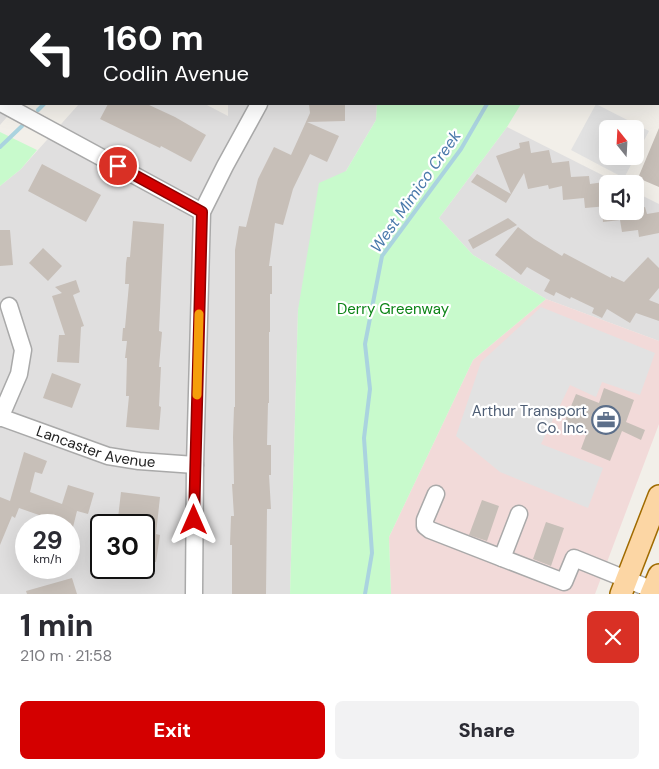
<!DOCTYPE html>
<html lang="en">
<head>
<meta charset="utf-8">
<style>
	body { margin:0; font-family:"DM Sans",sans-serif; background:#f2f2f3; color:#2b2b33; height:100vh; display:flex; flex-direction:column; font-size:19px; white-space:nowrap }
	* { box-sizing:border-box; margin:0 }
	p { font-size:16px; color:#7c7c81 }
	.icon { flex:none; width:28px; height:28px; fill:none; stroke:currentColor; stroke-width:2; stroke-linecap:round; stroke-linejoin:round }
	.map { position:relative; height:594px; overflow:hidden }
	.side { display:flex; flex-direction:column; background:#fff; flex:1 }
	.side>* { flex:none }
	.hud { position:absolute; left:0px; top:0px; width:660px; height:105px; box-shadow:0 5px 20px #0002; background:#202124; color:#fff; overflow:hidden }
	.needle { width:32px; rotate:342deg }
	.controls { position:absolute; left:599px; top:120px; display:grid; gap:10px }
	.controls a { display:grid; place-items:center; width:45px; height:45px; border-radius:8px; background:#fff; box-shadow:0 5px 20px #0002; font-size:25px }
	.speed { position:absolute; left:15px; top:514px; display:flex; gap:10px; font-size:25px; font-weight:700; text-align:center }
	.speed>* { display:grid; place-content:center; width:65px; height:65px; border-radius:50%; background:#fff; box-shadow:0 5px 20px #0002; line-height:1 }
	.speed small { font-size:12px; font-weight:400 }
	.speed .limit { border:2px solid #111; border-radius:8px; background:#fff; color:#111 }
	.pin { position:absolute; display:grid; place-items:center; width:42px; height:42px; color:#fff; margin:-21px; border:2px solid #fff; border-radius:50%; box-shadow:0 1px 5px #0007 }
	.me { position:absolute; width:55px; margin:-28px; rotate:0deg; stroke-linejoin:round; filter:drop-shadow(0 0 4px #0008) }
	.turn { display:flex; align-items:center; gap:18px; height:105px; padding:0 20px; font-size:22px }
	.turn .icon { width:65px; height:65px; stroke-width:2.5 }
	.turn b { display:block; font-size:35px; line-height:42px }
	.round { display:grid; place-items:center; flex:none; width:52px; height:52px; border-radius:8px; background:#f2f2f3 }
	.head { display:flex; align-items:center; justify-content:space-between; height:85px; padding:0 20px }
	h1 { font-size:30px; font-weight:800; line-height:38px }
	.cta { display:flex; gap:10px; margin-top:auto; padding:10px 20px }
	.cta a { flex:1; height:58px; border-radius:8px; background:#d40000; color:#fff; font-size:20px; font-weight:800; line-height:58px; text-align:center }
	.cta a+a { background:#f2f2f3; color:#2b2b33 }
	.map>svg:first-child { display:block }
	.residential { fill:#e0dfdf; fill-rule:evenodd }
	.commercial { fill:#f2dad9 }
	.park { fill:#c8facc }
	.parking { fill:#e2e2e2; fill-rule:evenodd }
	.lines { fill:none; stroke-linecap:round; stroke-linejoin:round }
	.stream { stroke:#aad3df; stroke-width:4 }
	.building { fill:#c7bfb8 }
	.minor-casing { stroke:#a9a9a9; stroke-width:19 }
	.major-casing { stroke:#a06b00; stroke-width:24 }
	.minor { stroke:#fff; stroke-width:16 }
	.major { stroke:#fcd6a4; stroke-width:21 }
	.route-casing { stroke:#8a0000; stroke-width:12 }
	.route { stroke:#d40000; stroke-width:9 }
	.slow { stroke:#f59e0b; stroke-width:9 }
	.labels { text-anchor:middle; stroke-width:4.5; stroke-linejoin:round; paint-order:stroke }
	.park-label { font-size:15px; fill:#0c8416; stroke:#fff }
	.service-label { font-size:15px; fill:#4e5e75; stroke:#fff; text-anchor:end }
	.street-label { font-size:15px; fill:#222; stroke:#fff }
	.water-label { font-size:16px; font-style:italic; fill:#4a7aab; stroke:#fff }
</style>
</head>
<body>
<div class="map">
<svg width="659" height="594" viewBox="0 0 659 594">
	<rect width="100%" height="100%" fill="#f2efe9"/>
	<path class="residential" d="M0,0h223l-222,1v103h17l-18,21z
		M79,104h126l23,12v-12h149l-1,16 -30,51 -48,139 -8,284h-290v-408l21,-17zM26,525h43v43h-43zM101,525h43v43h-43z
		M507,127l113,57h-12v27h27v-19l24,12v137l-113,-42 -73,-44 -34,-37z"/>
	<path class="commercial" d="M546,299l113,42v83l-64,170h-204l-2,-57 84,-177z"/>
	<path class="park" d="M223,0h357l-362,1z
		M377,104h144l-14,23 -68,91 34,37 73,44 -73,61 -84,177 2,57h-101l8,-284 21,-127 27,-12 30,-51z
		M0,132l37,18 -16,19 -21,17z"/>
	<path class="parking" d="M596,104l53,27 -25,47 -53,-28zM608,129h27v27h-27z
		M541,307l114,46 -15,42 -38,-13 -6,15 -26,-12 -29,59 62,24 -15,40 -88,-36 -44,-36 25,-74z"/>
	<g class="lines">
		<path class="stream" d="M333,1l3,-1
			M562,1l1,-1
			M38,110l6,-6
			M0,147l22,-21
			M365,594l7,-41 -8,-115 6,-49 -5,-45 17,-88 79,-107 26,-45"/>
	</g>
	<path class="building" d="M108,104h39l28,13 31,18 -15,27 -30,-16 -1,2 -60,-29z
		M309,104h36v17l-38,1 32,14 -12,26 -17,-8 -17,35 -10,36 -8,-2 -6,43h3v28h-2v38h-1v71h-1l-1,42h4v30h-2l2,34h-4l-1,85h-34v-49h-2l1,-29h3l-2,-32h2l-1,-47 1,-30h1v-157l4,-24 7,1 12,-48 16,-32 17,8 19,-42z
		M659,128v59l-21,-9z
		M529,141l2,12 18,-3 3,13 17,-2 2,16 18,-1 1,8 14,-2 4,24 -23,2 -1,-10 -21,2 -1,-14 -13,3 -1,-4 -20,4 -4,-16 -18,30 -35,-21 6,-8 34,20 -15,-38 24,-8 -1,-5z
		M42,164l59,31 -15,27 -58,-31z
		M645,207l2,7 12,-2v21l-20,4 -1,-7 -16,2 -2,-12 -17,2 -1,-11h33v-2z
		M508,218l9,7 -44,24 -5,-9z
		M133,221l31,3 -5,107 3,1 -3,35h2l-2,39 2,1 -2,23 -33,-3 3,-31h-3l1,-38h-2l2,-17h-5l1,-13h2l4,-44h-4l1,-21 1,-6h3z
		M518,227l16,12 28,17 2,-3 47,25v-2l13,6 24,-25 11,11v20l-10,12 10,4v17l-23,-8 -6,10 -23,-14 -5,9 -10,-5 2,-5 -23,-11 -1,2 -14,-7 -2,4 -10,-5 6,-11 -23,-13 -6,8 -26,-20z
		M0,230h10l3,35 -13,1z
		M43,248l19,18 -14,15 -19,-18z
		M76,280l4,12 -7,3 11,31 -3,1 -2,36 -22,-1 2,-27h6l-13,-39 10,-3 -7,-6z
		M52,373l29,11 -9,24 -29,-10z
		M604,388l30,12 -8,22 19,8 -4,10 -19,-9 -12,30 -29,-12 7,-19 -23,-9 11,-27 23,9z
		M24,452l23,9 -5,13 -7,-2 -5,20 32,12 6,-19 26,8 -6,21 -11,-3 -4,16 -54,-19 -4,10 -3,-2 -12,29v-48l10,4z
		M121,492l39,5 -4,37 4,1 -4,27 -12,-1v-40l-26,-3z
		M482,500l17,6 -12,35 -18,-6z
		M546,522l18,6 -13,38 -18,-7z
		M72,578l5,16h-50l-1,-3z"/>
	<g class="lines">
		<defs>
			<g id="minor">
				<path d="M3,104l199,108"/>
				<path id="s1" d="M0,417l108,39 31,5 56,4"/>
				<path d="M0,418l19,-44 4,-24 -14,-44"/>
				<path d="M436,494l-11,26v6l5,4 134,52 10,-24 79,32"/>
				<path d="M502,558l17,-44"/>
				<path d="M194,594l1,-129 7,-253 23,-46 34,-62"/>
			</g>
			<path id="major" d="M621,594l38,-98
				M651,594l8,-19"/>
		</defs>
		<use href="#minor" class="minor-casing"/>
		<use href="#major" class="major-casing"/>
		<use href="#minor" class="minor"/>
		<use href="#major" class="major"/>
	</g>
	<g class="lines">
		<defs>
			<path id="route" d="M118,166l84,46 -8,308"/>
		</defs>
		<use href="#route" class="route-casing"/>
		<use href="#route" class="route"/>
		<path class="slow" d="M197,395l2,-81"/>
	</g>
	<defs>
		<symbol id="office-ring" viewBox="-11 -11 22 22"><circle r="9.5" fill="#fff" stroke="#5c6f8a" stroke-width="1.5"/><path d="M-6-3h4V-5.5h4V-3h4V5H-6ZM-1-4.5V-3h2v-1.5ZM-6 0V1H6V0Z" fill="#5c6f8a"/></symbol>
	</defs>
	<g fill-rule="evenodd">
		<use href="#office-ring" x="590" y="404" width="32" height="32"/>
	</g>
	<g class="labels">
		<g class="park-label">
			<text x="393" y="314">Derry Greenway</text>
		</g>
		<g class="service-label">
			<text x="587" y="416">Arthur Transport<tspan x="587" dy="17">Co. Inc.</tspan></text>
		</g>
		<g class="street-label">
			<text dy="5" stroke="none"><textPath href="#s1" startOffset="101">Lancaster Avenue</textPath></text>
		</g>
		<g class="water-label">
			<text transform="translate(415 191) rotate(-55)" y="6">West Mimico Creek</text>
		</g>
	</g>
</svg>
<div class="controls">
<a><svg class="needle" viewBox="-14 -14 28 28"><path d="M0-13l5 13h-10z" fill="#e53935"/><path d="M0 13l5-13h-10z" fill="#7c7c81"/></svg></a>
<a><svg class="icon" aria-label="sound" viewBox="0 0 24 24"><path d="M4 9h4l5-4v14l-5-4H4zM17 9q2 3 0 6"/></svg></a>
</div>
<div class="speed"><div>29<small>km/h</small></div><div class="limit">30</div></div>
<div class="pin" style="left:118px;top:166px;background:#d93025"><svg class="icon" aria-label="arrive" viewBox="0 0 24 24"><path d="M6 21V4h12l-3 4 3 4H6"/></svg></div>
<svg class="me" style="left:194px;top:520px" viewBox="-20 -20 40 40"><path d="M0-17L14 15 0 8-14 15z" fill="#d40000" stroke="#fff" stroke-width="4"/></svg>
<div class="hud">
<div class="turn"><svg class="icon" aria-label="left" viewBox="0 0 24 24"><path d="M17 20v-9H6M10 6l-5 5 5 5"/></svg><div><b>160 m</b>Codlin Avenue</div></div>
</div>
</div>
<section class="side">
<div class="head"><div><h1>1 min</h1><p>210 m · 21:58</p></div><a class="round" style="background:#d93025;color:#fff"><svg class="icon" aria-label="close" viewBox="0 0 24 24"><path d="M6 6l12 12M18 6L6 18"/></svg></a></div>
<div class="cta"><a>Exit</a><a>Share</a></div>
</section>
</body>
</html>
